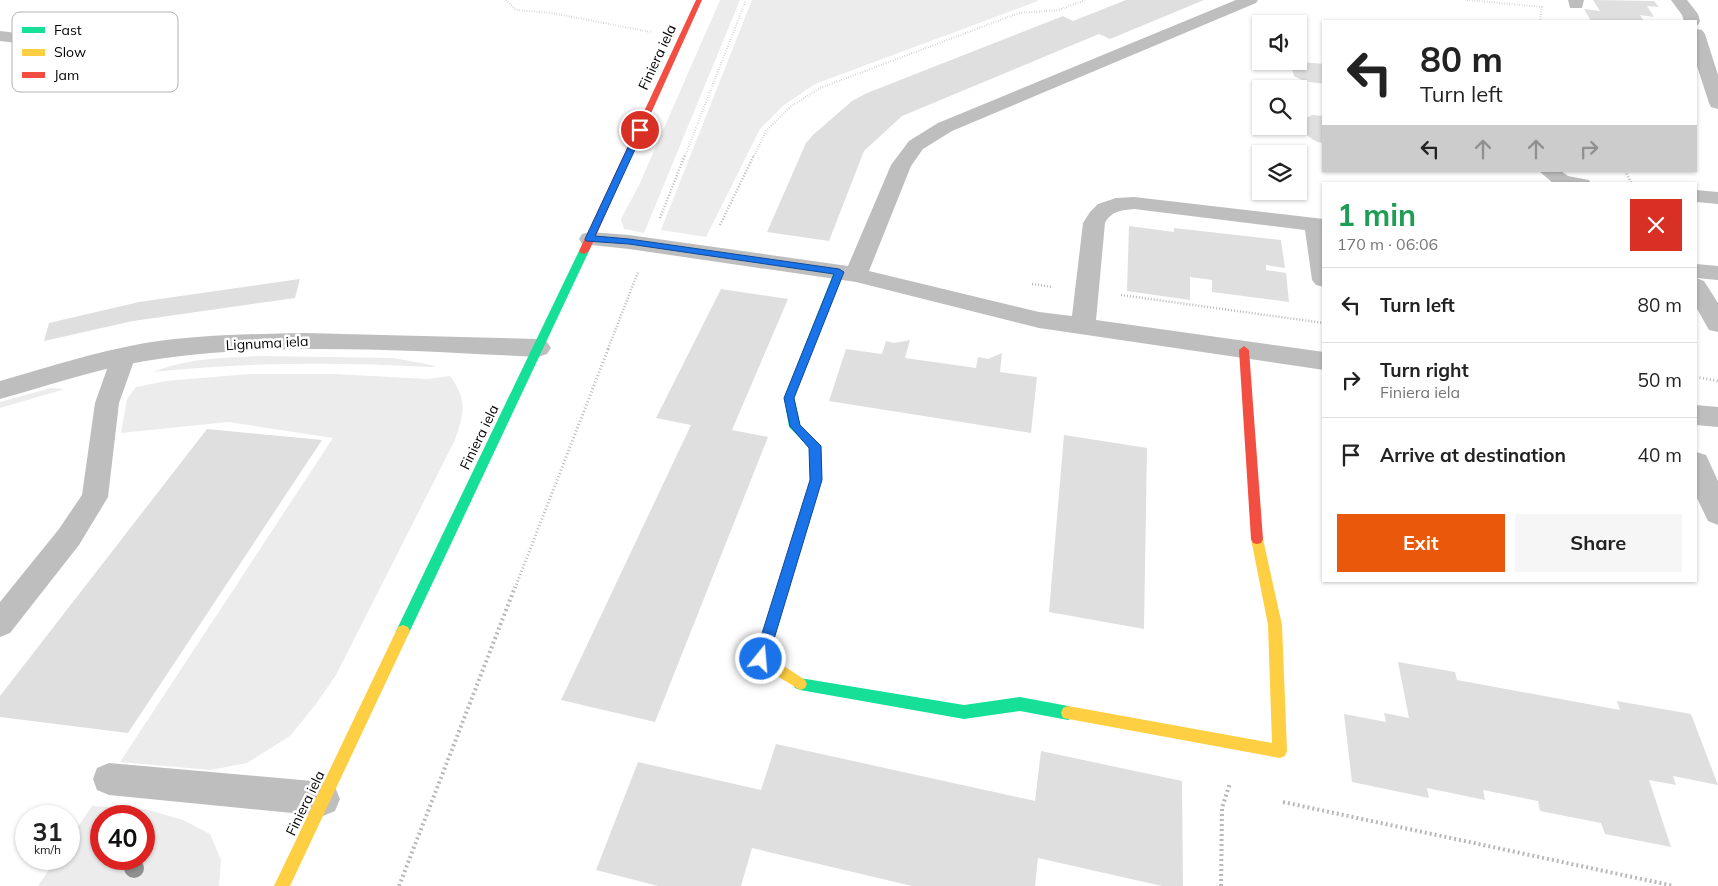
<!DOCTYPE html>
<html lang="en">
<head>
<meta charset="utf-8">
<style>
	body { margin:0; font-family:Mulish,sans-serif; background:#f6f6f6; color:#222; height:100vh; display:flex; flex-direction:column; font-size:19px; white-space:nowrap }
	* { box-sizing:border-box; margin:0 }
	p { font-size:16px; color:#767676 }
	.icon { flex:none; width:28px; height:28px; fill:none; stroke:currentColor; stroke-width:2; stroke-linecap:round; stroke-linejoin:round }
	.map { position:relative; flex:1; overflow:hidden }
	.side { position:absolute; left:1322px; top:182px; width:375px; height:400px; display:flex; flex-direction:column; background:#fff; border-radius:0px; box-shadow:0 1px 4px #0004 }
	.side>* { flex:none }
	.banner { position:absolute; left:1322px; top:20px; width:375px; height:152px; border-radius:0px; box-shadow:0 1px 4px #0004; background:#fff; color:#222; overflow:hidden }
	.tools { position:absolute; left:1252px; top:15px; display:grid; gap:10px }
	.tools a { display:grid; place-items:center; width:55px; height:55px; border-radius:0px; background:#fff; box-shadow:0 1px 4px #0004; font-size:25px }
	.speed { position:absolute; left:15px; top:805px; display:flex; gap:10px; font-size:25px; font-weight:700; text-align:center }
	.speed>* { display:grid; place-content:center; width:65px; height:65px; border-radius:50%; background:#fff; box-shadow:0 1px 4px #0004; line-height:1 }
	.speed small { font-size:12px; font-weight:400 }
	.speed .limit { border:8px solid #d22; background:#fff; color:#111 }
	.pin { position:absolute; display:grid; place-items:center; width:42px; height:42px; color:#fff; margin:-21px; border:2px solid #fff; border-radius:50%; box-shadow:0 1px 5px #0007 }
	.me { position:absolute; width:55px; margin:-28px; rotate:17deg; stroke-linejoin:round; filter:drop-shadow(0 0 4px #0008) }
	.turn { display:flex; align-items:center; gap:18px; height:105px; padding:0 15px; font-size:22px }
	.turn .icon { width:65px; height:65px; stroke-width:2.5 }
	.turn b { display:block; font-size:35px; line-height:42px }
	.lanes { display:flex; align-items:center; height:48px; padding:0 15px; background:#0003; justify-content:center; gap:25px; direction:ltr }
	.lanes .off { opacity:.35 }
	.round { display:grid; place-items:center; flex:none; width:52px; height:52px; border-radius:0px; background:#f6f6f6 }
	.head { display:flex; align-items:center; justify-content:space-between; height:85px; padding:0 15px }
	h1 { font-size:30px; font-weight:700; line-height:38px; color:#1e9e55 }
	.cta { display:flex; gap:10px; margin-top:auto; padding:10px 15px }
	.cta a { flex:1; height:58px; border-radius:0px; background:#ea580c; color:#fff; font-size:20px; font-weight:700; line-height:58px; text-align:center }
	.cta a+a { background:#f6f6f6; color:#222 }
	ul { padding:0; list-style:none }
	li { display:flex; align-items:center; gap:15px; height:75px; padding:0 15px; border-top:1px solid #e0e0e0 }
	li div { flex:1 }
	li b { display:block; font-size:19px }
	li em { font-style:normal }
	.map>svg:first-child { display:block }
	.green { fill:#ececec; fill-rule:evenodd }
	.building { fill:#dfdfdf }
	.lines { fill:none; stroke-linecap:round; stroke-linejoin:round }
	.path-far3 { stroke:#b9b9b9; stroke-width:2; stroke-dasharray:0.5 2; stroke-linecap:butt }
	.path-far2 { stroke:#b9b9b9; stroke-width:2.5; stroke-dasharray:1 2; stroke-linecap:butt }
	.path-far1 { stroke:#b9b9b9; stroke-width:3; stroke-dasharray:1 2.5; stroke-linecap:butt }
	.path { stroke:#b9b9b9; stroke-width:4; stroke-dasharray:2 3; stroke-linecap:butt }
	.lane { fill:#bebebe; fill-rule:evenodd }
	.street { fill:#bebebe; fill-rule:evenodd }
	.fast { fill:#16e098; fill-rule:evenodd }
	.slow { fill:#ffcf43; fill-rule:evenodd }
	.jam { fill:#f24e42; fill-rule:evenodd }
	.tree { fill:#8f8f8f }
	.route { fill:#1a73e8; stroke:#114b97 }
	.labels { text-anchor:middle; stroke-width:5; stroke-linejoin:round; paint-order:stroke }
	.street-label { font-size:14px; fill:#000; stroke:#fff }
	.key { fill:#fff; stroke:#b2b2b2; stroke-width:1 }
	.key-label { font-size:14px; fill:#000 }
</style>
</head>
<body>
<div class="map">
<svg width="1718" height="886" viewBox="0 0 1718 886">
	<rect width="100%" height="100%" fill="#fff"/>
	<path class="green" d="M720,0h20l-96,233 -20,-4 -3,-10 19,-36z
		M752,0h284l2,1 -223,83 -31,21 -24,24 -54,108 -45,-7z
		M260,356l134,2 42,8 -4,1c-96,-5 -183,-5 -279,5 35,-14 70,-14 107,-16z
		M250,374h85l92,5 23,-3c18,25 14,37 5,64l-119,235 -20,29 -26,32 -43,27 -36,7 -91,-8 213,-324 -105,-16 -107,11 6,-34 9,-12 30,-6z
		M51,388l14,1 -65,19v-6z
		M92,806l53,3 38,11 27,14 11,26 -2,26h-181l18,-27h13v-19zM144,816v43h-43v-43z"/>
	<path class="building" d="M1126,0h78l-94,39 -11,-5 -197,82 -38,35 -35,90 -62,-9 39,-89 8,-9 38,-33 15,-8 196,-77 10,5z
		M1593,0l61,1 5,6 -12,-1 7,11 -14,-2 4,6h-53l-7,-12 16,2z
		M1301,62l23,2v20l-20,-3 -10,-5 -3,-11z
		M1312,115l12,1v27l-7,-1 -14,-9 -2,-12z
		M1129,226l45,6v-4l107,12 4,28 -19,-3v5l20,3 3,29 -77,-10v-12l-22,-3v23l-63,-9z
		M300,279l-5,19 -162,23 -89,20 5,-18 90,-21z
		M721,289l67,10 -56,131 36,7 -113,285 -94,-22 130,-275 -35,-7z
		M910,340l-5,18 71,10 2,-11 10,2 14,-6 -2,19 37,5 -6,56 -202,-32 17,-52 36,5 4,-13 8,2z
		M207,429l115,11 -194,293 -128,-16v-21z
		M1064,435l83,13 -3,181 -95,-17z
		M1398,662l57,10 2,8 163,30 -3,-9 74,13 27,71 -45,-9 3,9 -27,-5 22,67 -66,-13 -4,-11 -61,-12 -2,-10 -55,-11 2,10 -58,-12 2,10 -77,-16 -8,-68 42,8 -2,-9 25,5z
		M776,744l259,57 6,-50 141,30 1,105h-21l-124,-28 -3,28h-123l-160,-38 -11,38h-83l-62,-16 42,-108 123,28z"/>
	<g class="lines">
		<path class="path-far3" d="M506,0l10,10 36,3 99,19
			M1467,0l75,7 -2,14
			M685,156l61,-156
			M754,156l12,-25 24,-24 30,-19 199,-75 40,-3 26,-10"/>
		<path class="path-far2" d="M1625,171l7,13
			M660,218l25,-63
			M720,225l34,-70
			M1032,284l21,3
			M1121,295l203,28
			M608,349l30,-77"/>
		<path class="path-far1" d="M1696,377l22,4
			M515,588l94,-241"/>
		<path class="path" d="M1283,802l391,84
			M399,886l116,-299
			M1221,886l1,-78 8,-25"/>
		<path class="lane" d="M0,31l84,10 6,2 2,3 -2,3 -6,2 -84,-10z
			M1539,171h22l7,5 21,4 2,4h-37z
			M1696,190l22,2v12l-22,-2z
			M123,350l8,2 4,6 -16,45 -11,94 -29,48 -69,88 -10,4v-35l59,-73 23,-34 13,-92 16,-45 4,-6z
			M109,763l214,19 12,5 5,12 -5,12 -12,5 -214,-21 -12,-5 -4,-11 4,-11z"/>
		<path class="street" d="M1236,0h22l-2,3 -304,128 -29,18 -12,17 -42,105 170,41 33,4 11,-93 7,-11 8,-8 18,-6 18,-1 190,22v68l-8,-2 -4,-5 -7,-50 -171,-21c-12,1 -23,2 -29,14l-9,97 228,32v18l-285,-42 -183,-46 -227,-33 -47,-5 -3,-5 3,-5 8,-2 39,3 219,31 43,-101 18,-24 29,-18z
			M1568,0h16l-2,8h-12z
			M1671,0h16l11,14 2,7 -2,4h-2v-4h-12l-2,-6z
			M1696,29l6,1 3,4 13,41v34l-7,-2 -2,-4 -13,-40z
			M1696,264l22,2v14l-22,-2z
			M1696,278l8,3 14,22v29l-9,-2 -13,-23z
			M305,333l233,6 9,3 4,6 -4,6 -9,3c-124,-6 -250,-15 -373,1 -57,7 -111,26 -165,41v-18c48,-14 95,-29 145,-38 52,-8 106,-9 160,-10z
			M1696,405l22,2v20l-22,-2z
			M1696,452l10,3 12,26v44l-10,-4 -12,-25z"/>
		<path class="fast" d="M584,248l5,3 -181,384 -5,2 -5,-2 -2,-4 2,-4 181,-376z
			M839,269l5,3 -50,126 6,27 21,21 1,27 -2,3h-8l-2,-3 -1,-26 -20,-20 -5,-29 50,-126z
			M800,678l164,27 56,-8 48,9 5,2 2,5 -2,5 -5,2 -48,-9 -56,8 -164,-29 -5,-2 -2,-4 2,-4z"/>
		<path class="slow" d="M816,469l4,1 2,10 -53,176 36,24 2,4 -2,4 -5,2 -44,-27 -2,-4 56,-179 2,-10z
			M1257,534l4,1 2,4 19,86 5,126 -2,5 -5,2 -217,-40 -2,-5 2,-5 5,-2 204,37 -4,-118 -17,-86 2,-4z
			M403,625l5,2 2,4 -120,255h-16l124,-259z"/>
		<path class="jam" d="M696,0h6l-113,251 -5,3 -3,-1 -2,-2z
			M1244,346l5,4 14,189 -2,4 -4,1 -4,-1 -2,-4 -12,-189z"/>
	</g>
	<circle class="tree" cx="134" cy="868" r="10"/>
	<path class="route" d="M637,128l7,2 -49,106 34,3 210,30 5,3 -50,126 6,27 21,21 1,34 -54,179 -2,4 -5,2 -5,-2 -2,-4 56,-179 -1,-32 -19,-22 -6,-28 50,-124 -205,-30 -43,-3 -1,-2z"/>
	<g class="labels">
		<g class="street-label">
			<text transform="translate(657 57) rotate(-65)" y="5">Finiera iela</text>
			<text transform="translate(267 343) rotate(-3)" y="5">Lignuma iela</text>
			<text transform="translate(479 437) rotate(-64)" y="5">Finiera iela</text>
			<text transform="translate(305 803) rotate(-64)" y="5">Finiera iela</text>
		</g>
	</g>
	<rect x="12" y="12" width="166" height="80" rx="8" class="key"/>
	<rect x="22" y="27" width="23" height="6" fill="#16e098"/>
	<rect x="22" y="49" width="23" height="7" fill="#ffcf43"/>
	<rect x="22" y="72" width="23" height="6" fill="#f24e42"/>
	<g class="key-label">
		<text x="54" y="35">Fast</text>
		<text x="54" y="57">Slow</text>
		<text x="54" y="80">Jam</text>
	</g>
</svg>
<div class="tools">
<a><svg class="icon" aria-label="sound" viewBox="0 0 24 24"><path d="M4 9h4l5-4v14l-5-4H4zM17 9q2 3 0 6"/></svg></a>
<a><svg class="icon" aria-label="search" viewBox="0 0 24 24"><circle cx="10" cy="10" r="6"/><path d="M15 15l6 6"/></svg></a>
<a><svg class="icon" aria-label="layers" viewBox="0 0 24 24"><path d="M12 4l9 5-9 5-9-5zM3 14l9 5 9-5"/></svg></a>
</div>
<div class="speed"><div>31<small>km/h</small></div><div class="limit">40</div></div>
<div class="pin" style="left:640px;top:130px;background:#d93025"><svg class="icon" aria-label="arrive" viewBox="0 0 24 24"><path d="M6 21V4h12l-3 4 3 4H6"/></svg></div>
<svg class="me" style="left:761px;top:659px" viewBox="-20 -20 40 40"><circle r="17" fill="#1a73e8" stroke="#fff" stroke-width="3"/><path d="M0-11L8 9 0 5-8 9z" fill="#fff"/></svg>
<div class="banner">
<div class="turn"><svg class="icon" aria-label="left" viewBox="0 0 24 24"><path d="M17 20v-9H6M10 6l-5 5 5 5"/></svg><div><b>80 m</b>Turn left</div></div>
<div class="lanes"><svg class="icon" aria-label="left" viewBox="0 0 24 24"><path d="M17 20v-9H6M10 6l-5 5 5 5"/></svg><svg class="icon off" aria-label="ahead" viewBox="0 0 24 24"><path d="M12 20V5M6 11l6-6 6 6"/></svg><svg class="icon off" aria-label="ahead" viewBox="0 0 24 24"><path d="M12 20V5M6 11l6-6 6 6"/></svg><svg class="icon off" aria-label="right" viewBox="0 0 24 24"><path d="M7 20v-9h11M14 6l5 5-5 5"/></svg></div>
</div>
<section class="side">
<div class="head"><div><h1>1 min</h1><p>170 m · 06:06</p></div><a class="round" style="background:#d93025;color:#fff"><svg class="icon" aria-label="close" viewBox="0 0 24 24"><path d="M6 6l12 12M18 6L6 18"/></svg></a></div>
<ul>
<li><svg class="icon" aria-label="left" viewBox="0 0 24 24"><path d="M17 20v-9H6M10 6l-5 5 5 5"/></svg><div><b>Turn left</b></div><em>80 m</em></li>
<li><svg class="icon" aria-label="right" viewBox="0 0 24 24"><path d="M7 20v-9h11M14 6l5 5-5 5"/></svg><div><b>Turn right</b><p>Finiera iela</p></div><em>50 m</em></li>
<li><svg class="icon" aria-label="arrive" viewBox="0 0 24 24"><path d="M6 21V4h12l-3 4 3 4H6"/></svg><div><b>Arrive at destination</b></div><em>40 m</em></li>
</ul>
<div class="cta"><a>Exit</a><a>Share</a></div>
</section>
</div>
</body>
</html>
